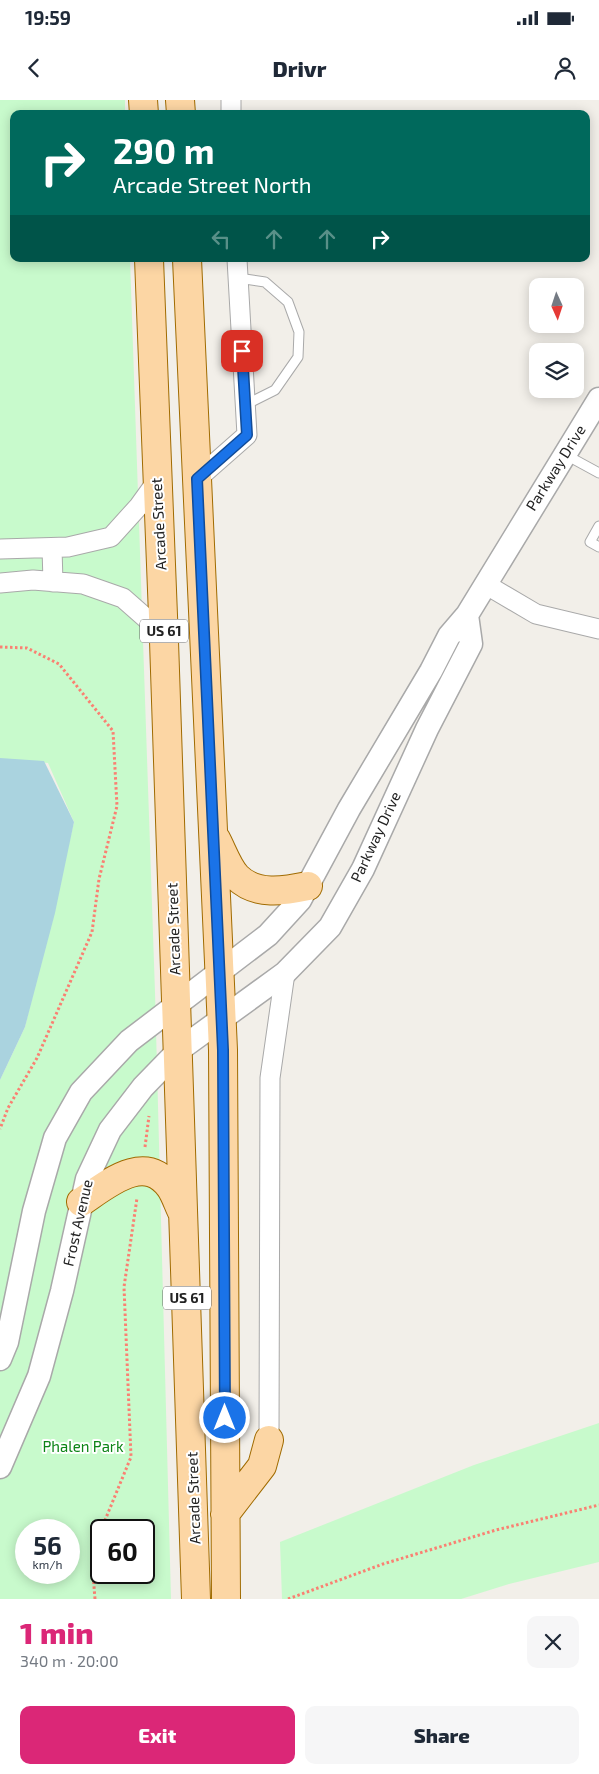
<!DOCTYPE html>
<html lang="en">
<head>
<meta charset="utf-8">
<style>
	body { margin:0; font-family:"Exo 2",sans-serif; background:#f6f6f7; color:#1f2937; height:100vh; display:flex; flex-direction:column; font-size:19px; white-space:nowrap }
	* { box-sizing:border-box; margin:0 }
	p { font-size:16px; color:#747a83 }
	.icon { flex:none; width:28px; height:28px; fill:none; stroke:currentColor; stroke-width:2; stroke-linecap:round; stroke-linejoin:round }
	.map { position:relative; height:1499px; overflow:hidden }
	.side { display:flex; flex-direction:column; background:#fff; flex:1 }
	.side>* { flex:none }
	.guide { position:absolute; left:10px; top:10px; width:580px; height:152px; border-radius:10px; box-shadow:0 2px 12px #0003; background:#00695c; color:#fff; overflow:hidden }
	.needle { width:32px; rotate:177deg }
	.buttons { position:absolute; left:529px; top:178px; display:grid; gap:10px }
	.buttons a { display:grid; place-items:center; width:55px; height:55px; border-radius:10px; background:#fff; box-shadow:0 2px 12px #0003; font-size:25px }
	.speed { position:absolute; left:15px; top:1419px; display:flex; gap:10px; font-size:25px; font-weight:700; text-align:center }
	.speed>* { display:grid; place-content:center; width:65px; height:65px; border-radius:50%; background:#fff; box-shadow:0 2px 12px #0003; line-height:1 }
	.speed small { font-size:12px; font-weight:400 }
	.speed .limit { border:2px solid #111; border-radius:8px; background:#fff; color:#111 }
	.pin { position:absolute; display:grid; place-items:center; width:42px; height:42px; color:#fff; margin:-21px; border-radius:10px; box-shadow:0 2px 8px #0006 }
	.me { position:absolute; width:55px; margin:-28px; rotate:0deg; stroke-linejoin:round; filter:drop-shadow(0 0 4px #0008) }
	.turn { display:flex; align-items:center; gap:18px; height:105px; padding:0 20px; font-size:22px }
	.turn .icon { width:65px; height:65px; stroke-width:2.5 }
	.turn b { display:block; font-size:35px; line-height:42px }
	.lanes { display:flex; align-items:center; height:48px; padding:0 20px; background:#0003; justify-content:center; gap:25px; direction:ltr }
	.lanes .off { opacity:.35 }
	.round { display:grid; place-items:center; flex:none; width:52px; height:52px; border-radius:10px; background:#f6f6f7 }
	.overview { display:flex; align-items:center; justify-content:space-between; height:85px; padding:0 20px }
	h1 { font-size:30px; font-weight:800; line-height:38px; color:#db2777 }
	.button { display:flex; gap:10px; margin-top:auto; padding:10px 20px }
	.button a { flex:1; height:58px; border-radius:10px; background:#db2777; color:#fff; font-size:20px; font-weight:800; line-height:58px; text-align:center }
	.button a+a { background:#f6f6f7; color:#1f2937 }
	.status { display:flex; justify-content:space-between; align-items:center; height:35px; padding:0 25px; background:#fff; direction:ltr }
	.status svg { height:14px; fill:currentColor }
	header { display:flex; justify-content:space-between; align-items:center; height:65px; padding:0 20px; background:#fff; font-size:22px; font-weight:800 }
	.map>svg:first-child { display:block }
	.park { fill:#c8facc; fill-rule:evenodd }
	.water { fill:#aad3df }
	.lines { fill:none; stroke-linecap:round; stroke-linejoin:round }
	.service-casing { stroke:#a9a9a9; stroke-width:11 }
	.minor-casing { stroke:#a9a9a9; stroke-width:21 }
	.tertiary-casing { stroke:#a9a9a9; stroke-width:25 }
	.primary-casing { stroke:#a06b00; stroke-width:30 }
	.path { stroke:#fa8072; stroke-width:3; stroke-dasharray:2.5 2.5; stroke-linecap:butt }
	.service { stroke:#fff; stroke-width:9 }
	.minor { stroke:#fff; stroke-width:19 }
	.tertiary { stroke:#fff; stroke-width:22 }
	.primary { stroke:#fcd6a4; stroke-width:28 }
	.route-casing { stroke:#114b97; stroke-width:12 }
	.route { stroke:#1a73e8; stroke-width:9 }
	.labels { text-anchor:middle; stroke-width:4; stroke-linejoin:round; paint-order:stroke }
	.shield { fill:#fff; stroke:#646464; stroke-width:1 }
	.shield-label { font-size:14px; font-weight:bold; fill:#222 }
	.street-label { font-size:15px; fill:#222; stroke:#fff }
	.park-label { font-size:15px; fill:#0c8416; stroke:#fff }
</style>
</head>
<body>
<div class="status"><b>19:59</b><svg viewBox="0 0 49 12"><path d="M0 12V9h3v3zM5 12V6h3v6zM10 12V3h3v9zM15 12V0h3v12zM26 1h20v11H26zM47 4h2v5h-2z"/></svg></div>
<header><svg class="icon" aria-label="back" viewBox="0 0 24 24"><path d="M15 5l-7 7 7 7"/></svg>Drivr<svg class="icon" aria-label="person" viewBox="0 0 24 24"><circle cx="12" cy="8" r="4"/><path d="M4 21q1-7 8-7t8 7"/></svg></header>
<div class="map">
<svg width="599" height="1499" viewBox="0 0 599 1499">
	<rect width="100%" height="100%" fill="#f2efe9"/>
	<path class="park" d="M0,0h125v14h-111v145h116l25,733 16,607h-171v-519l25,-53 49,-205 -26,-59 -48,-4zM26,1430h43v42h-43zM101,1430h43v42h-43z
		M599,1323v139l-90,22 -48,15h-179l-2,-57 194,-77z"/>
	<path class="water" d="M0,658l44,3 30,61 -19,91 -30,114 -25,53z"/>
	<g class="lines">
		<defs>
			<path id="service" d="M238,178l27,4 23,20 11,30 -1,25 -23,33 -30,15
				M566,355l33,18
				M599,426l-9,16 9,5"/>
			<path id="minor" d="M231,0v14
				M197,379l50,-44 -10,-176
				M52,448l1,34
				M0,449l68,-2 43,-10 28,-31 18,-25
				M0,483l33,-3 50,4 40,14 25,22 16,21
				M485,484l51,30 63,15
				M269,1340l1,-362 15,-105"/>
			<path id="tertiary" d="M0,1259l7,-17 27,-131 21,-73 26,-46 48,-51 139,-106 32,-35 49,-91 82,-138 18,-35 18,-21 132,-216
				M0,1367l39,-91 23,-85 25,-112 23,-49 33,-43 36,-37 106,-77 45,-46 33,-58 64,-140 44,-85 -4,-29"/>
			<path id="primary" d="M143,0l1,14
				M180,0l1,14
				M149,159l15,382 32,958
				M187,159l36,791 3,549
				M216,739c6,11 12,29 21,38 19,19 47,14 71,9
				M81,1102c27,-18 63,-50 89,-15 5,7 8,17 12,25
				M225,1414l37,-48 7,-26"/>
		</defs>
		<use href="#service" class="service-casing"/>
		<use href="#minor" class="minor-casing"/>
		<use href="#tertiary" class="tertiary-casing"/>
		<use href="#primary" class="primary-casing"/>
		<path class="path" d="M0,547l27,1 32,16 54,67 4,75 -18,73 -7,53 -55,126 -29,50 -8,21
			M145,1047l4,-31
			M101,1430l30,-73 -7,-170 13,-89
			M95,1499c-2,-24 -4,-46 6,-69
			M288,1499l95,-35 113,-34 103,-25"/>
		<use href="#service" class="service"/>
		<use href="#minor" class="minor"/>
		<use href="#tertiary" class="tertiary"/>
		<use href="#primary" class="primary"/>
	</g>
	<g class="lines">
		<defs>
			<path id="route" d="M225,1318l-2,-368 -26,-571 50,-44 -5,-84"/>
		</defs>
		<use href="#route" class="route-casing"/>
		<use href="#route" class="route"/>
	</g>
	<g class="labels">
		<g class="shield">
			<rect x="140" y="519.5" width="48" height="23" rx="4"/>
			<rect x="163" y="1186.5" width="48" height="23" rx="4"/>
		</g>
		<g class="shield-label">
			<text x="164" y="536">US 61</text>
			<text x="187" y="1203">US 61</text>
		</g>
		<g class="street-label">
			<text transform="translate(556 368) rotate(-58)" y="5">Parkway Drive</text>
			<text transform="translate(159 424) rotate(-93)" y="5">Arcade Street</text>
			<text transform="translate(376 737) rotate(-65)" y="5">Parkway Drive</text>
			<text transform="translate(174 829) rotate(-92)" y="5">Arcade Street</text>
			<text transform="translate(78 1123) rotate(-77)" y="5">Frost Avenue</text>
			<text transform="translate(194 1398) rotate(-92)" y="5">Arcade Street</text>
		</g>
		<g class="park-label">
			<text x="83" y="1352">Phalen Park</text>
		</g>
	</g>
</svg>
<div class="buttons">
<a><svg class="needle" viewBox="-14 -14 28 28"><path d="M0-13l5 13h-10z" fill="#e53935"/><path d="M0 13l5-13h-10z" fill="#747a83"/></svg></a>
<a><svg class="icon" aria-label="layers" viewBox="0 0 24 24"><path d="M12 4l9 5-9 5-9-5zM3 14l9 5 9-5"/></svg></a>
</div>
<div class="speed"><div>56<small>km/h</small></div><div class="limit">60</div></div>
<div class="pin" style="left:242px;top:251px;background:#d93025"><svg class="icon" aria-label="arrive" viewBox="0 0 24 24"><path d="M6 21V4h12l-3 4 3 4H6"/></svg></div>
<svg class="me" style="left:225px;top:1318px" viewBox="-20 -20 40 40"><circle r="17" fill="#1a73e8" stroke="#fff" stroke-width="3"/><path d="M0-11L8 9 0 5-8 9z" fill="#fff"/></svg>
<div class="guide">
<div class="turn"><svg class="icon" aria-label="right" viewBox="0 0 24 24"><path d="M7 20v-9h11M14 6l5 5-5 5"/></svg><div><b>290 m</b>Arcade Street North</div></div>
<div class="lanes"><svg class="icon off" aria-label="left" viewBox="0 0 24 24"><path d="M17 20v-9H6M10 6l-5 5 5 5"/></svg><svg class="icon off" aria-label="ahead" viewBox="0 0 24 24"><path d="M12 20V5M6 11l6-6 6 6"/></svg><svg class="icon off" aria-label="ahead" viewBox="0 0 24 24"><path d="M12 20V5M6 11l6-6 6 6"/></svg><svg class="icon" aria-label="right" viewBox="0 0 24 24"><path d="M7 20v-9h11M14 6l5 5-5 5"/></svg></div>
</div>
</div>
<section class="side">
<div class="overview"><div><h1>1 min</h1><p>340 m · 20:00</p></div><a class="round"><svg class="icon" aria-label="close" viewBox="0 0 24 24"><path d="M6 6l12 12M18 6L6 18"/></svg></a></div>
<div class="button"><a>Exit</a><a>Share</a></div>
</section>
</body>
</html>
